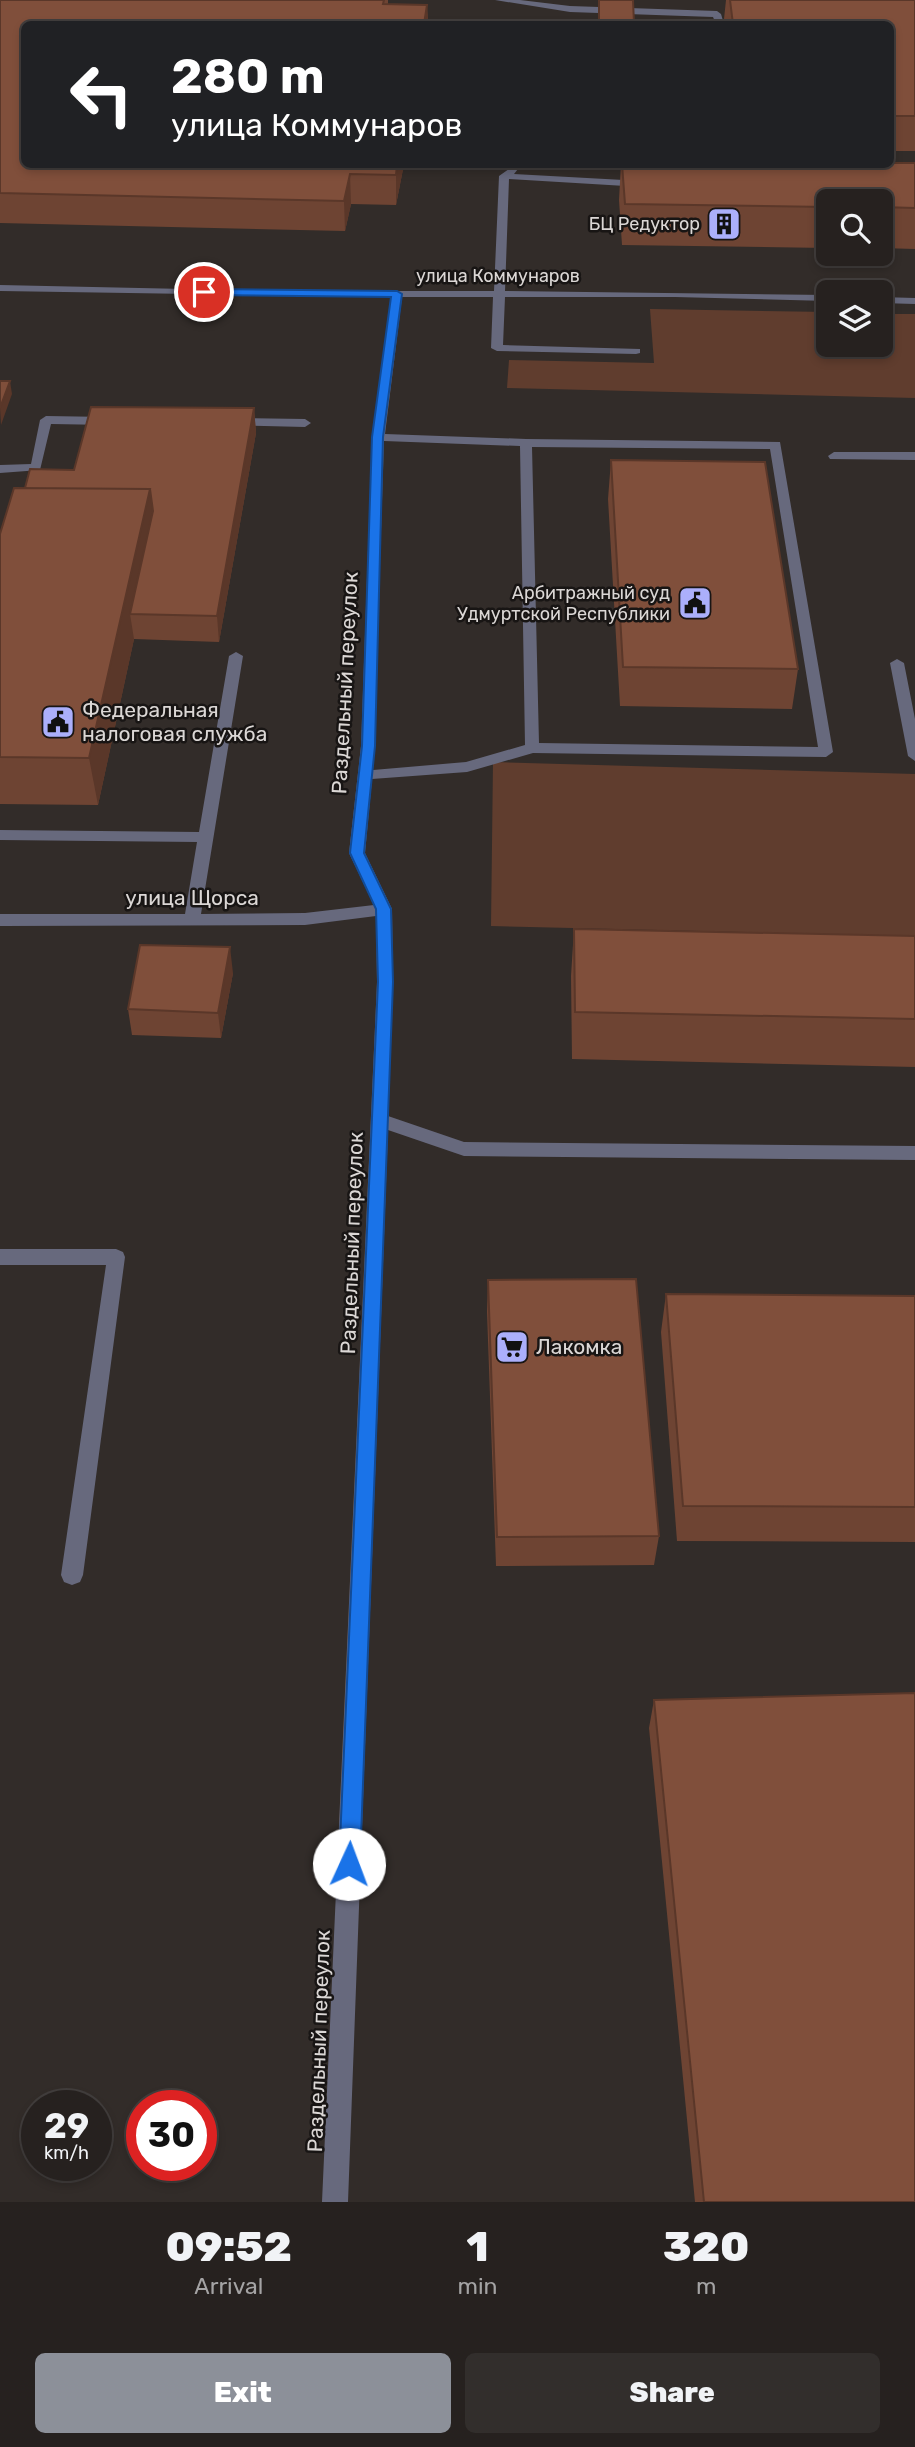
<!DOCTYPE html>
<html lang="en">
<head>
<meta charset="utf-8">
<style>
	body { margin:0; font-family:Rubik,sans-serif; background:#322e2c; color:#f1f3f6; height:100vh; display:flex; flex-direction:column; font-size:26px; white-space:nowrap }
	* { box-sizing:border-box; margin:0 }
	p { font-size:23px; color:#a4a3a4 }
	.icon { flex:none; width:38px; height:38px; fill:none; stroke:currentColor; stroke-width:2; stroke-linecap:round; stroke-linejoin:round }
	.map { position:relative; height:2202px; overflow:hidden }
	.panel { display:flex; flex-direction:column; background:#26211f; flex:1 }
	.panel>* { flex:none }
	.top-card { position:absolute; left:21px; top:21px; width:873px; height:147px; border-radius:10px; box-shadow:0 4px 10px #0003,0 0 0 2px #423e3d; background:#202124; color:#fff; overflow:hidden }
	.fabs { position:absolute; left:816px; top:189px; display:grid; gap:14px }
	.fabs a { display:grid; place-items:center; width:77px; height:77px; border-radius:10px; background:#26211f; box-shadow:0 4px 10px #0003,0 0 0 2px #423e3d; font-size:35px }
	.speed { position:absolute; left:21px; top:2090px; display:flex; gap:14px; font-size:35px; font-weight:700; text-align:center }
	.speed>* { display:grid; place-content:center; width:91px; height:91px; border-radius:50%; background:#26211f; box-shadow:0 4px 10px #0003,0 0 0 2px #423e3d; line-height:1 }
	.speed small { font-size:18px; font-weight:400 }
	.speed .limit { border:10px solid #d22; background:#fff; color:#111 }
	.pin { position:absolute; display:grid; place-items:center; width:60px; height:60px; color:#fff; margin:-30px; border:4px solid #fff; border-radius:50%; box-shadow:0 2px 7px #0007 }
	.me { position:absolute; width:77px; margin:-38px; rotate:2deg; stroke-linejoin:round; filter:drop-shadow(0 0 5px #0008) }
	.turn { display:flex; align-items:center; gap:24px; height:147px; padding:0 35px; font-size:32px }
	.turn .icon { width:91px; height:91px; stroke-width:2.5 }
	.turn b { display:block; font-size:49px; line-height:60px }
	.eta { display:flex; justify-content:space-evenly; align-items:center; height:119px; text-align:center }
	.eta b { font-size:42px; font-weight:800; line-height:49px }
	.button { display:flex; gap:14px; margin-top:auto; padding:14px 35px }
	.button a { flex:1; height:80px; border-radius:10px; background:#8c9099; color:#fff; font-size:28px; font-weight:800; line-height:80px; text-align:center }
	.button a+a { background:#322e2c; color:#f1f3f6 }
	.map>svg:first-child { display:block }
	.green { fill:#603d2e }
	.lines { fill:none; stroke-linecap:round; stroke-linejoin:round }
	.minor { fill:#67697d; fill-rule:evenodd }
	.wall { fill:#6e4433 }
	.shaded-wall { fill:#5a3729 }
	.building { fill:#804f3b; stroke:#5a3729; stroke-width:2 }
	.route { fill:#1a73e8; stroke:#114b97; stroke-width:2 }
	.labels { text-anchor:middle; stroke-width:5; stroke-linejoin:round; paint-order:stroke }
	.far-poi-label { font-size:18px; fill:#dbd7d5; stroke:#181514; text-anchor:end }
	.far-street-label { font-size:18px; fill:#dbd7d5; stroke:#181514 }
	.street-label { font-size:21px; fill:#dbd7d5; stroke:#181514 }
	.poi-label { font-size:21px; fill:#dbd7d5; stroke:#181514; text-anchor:start }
</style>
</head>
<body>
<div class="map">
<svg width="915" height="2202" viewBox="0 0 915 2202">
	<rect width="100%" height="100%" fill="#322c29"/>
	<path class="green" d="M650,309l178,3v33h52v-31h35v84l-408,-10 2,-28 145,3z
		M493,762l422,12v162l-424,-10z"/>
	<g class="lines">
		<path class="minor" d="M495,0h25l50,6 147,5 4,3 3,10h-8l-3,-7 -143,-5z
			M513,166l5,3 -4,5 128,7 5,3 -5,3 -133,-8 -4,112 323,4v6l-153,-4h-170l-2,48 137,4v4l-4,1 -139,-3 -6,-3 2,-51h-91l-17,137 141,5 254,3 53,310 -7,5 -293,-4 -66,19 -95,7 -7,74 27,56 1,73 -5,134 76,26 451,4v14l-451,-4 -76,-26 -40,1072h-26l55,-1220 -1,-66 -71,9 -305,1v-12h185l12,-72 -197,-2v-10l199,2 30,-176 7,-4 7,4 -42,258 104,-1 69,-8 -25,-52 12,-107 11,-309 19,-140 -391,-6v-6l281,6h213l5,-115zM384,441l136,5 5,299 -59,17 -93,8zM532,447l238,2 48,298 -279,-4z
			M880,297l35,1v6l-35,-1z
			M46,416l63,1 6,4 -6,4 -58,-1 -11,46 -40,3v-8l31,-1 9,-44z
			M231,418l74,1 6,4 -6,4 -78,-2 -2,-3z
			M834,452h81v8l-85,-1 -2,-3z
			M897,659l7,4 11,56v42l-7,-5 -18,-93z
			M0,1249h116l7,3 2,5 -42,318 -3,7 -8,3 -8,-3 -3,-7 45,-310h-106z"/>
	</g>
	<path class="wall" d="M0,0h388v4l39,1 1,19h-404l380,140 -8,41 -45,-1 -6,27 -345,-8z
		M726,0h189v151h-24v-127h-166l-1,-5z
		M915,163v86l-35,-1v-47h-52v47l-206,-3 -3,-45 2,-36z
		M254,408l2,25 -37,209 -85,-3 -36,166 -98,-1v-270l25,-46 49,-18z
		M611,460l187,209 -6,40 -172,-3 -12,-207z
		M574,929l341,7v131l-343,-8 -1,-83z
		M233,973l-12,65 -89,-3 -4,-26z
		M488,1280l171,256 -5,29 -158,1 -9,-254z
		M666,1294l249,2v246l-238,-1 -16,-209z
		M654,1700l261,502h-220l-46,-474z"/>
	<path class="shaded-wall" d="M427,5l1,19h-4z
		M397,164h7l-8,41v-30z
		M350,174l1,30 -6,27 -1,-30z
		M10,381l2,13 -11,31 -1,-17z
		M254,408l2,25 -37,209 -2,-26z
		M150,489l6,47 -26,78 4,25 -36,166 -9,-47z
		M230,947l3,26 -12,65 -3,-25z"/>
	<path class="building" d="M0,0h384l-1,4 44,1 -3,19h-400v140h373l-1,11 -46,-1 -6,27 -344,-8z
		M599,0h34l1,24h-35z
		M730,0h185v116h-24v-92h-158z
		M891,163h24v45l-35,-1v-6h-52v6l-203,-3 -3,-40h269z
		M0,381h10l-10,27z
		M91,407l163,1 -37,208 -87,-2 23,-103 -3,-22 -125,-1 5,-19 44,1z
		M611,460l154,2 33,207 -175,-2z
		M14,488l136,1 -61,269 -89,-1v-223z
		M574,929l341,7v83l-340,-7z
		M140,945l90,2 -12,66 -90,-4z
		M636,1279l23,257 -162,1 -9,-257z
		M666,1294l249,2v211l-232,-1z
		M915,1693v509h-211l-50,-502z"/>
	<path class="route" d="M204,289l193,2 5,3 -19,143 -8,309 -11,107 27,56 2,73 -33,882 -3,8 -8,3 -7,-3 -3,-8 39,-882 -2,-73 -26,-56 12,-107 10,-309 19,-140 -190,-2v-5z"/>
	<defs>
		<symbol id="building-square" viewBox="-11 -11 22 22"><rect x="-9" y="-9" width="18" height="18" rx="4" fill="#abaffb" stroke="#181514"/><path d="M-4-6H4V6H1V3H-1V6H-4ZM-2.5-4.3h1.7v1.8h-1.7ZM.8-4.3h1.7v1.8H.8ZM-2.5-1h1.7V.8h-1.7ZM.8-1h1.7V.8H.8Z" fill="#111"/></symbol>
		<symbol id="civic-square" viewBox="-11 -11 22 22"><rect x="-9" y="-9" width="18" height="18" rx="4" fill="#abaffb" stroke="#181514"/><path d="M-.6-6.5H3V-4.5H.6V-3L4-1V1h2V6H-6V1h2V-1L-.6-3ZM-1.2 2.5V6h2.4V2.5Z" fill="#111"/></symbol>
		<symbol id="supermarket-square" viewBox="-11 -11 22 22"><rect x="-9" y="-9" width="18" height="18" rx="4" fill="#abaffb" stroke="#181514"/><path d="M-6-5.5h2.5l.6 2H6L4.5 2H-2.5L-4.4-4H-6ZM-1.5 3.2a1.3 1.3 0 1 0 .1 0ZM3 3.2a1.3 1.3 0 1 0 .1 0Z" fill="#111"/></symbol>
	</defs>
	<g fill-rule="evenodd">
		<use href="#building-square" x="705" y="205" width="38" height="38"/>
		<use href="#civic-square" x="676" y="584" width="38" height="38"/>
		<use href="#civic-square" x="39" y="703" width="38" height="38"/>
		<use href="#supermarket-square" x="493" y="1328" width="38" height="38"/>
	</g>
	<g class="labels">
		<g class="far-poi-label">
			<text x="700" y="230">БЦ Редуктор</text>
			<text x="670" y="599">Арбитражный суд<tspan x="670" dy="21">Удмуртской Республики</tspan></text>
		</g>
		<g class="far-street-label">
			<text x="498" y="282">улица Коммунаров</text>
		</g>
		<g class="street-label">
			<text transform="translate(345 683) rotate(-87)" y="7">Раздельный переулок</text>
			<text x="192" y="905">улица Щорса</text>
			<text transform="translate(352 1243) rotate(-88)" y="7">Раздельный переулок</text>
			<text transform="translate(319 2041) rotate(-88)" y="7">Раздельный переулок</text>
		</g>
		<g class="poi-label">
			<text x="82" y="717">Федеральная<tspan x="82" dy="24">налоговая служба</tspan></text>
			<text x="536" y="1354">Лакомка</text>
		</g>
	</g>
</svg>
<div class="fabs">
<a><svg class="icon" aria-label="search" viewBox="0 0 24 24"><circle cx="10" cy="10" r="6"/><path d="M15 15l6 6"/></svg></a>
<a><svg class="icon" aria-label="layers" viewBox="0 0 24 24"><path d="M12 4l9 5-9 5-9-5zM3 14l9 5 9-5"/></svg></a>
</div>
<div class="speed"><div>29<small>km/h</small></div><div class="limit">30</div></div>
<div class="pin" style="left:204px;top:292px;background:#d93025"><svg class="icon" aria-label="arrive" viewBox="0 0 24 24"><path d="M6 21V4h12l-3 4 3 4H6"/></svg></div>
<svg class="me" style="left:349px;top:1864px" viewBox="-20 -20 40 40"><circle r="19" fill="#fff"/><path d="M0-13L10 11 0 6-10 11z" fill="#1a73e8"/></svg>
<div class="top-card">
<div class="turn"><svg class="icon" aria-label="left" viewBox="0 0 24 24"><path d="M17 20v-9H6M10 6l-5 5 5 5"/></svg><div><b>280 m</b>улица Коммунаров</div></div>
</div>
</div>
<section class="panel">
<div class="eta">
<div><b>09:52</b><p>Arrival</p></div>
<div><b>1</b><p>min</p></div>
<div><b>320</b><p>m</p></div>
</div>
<div class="button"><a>Exit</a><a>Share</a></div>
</section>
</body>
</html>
